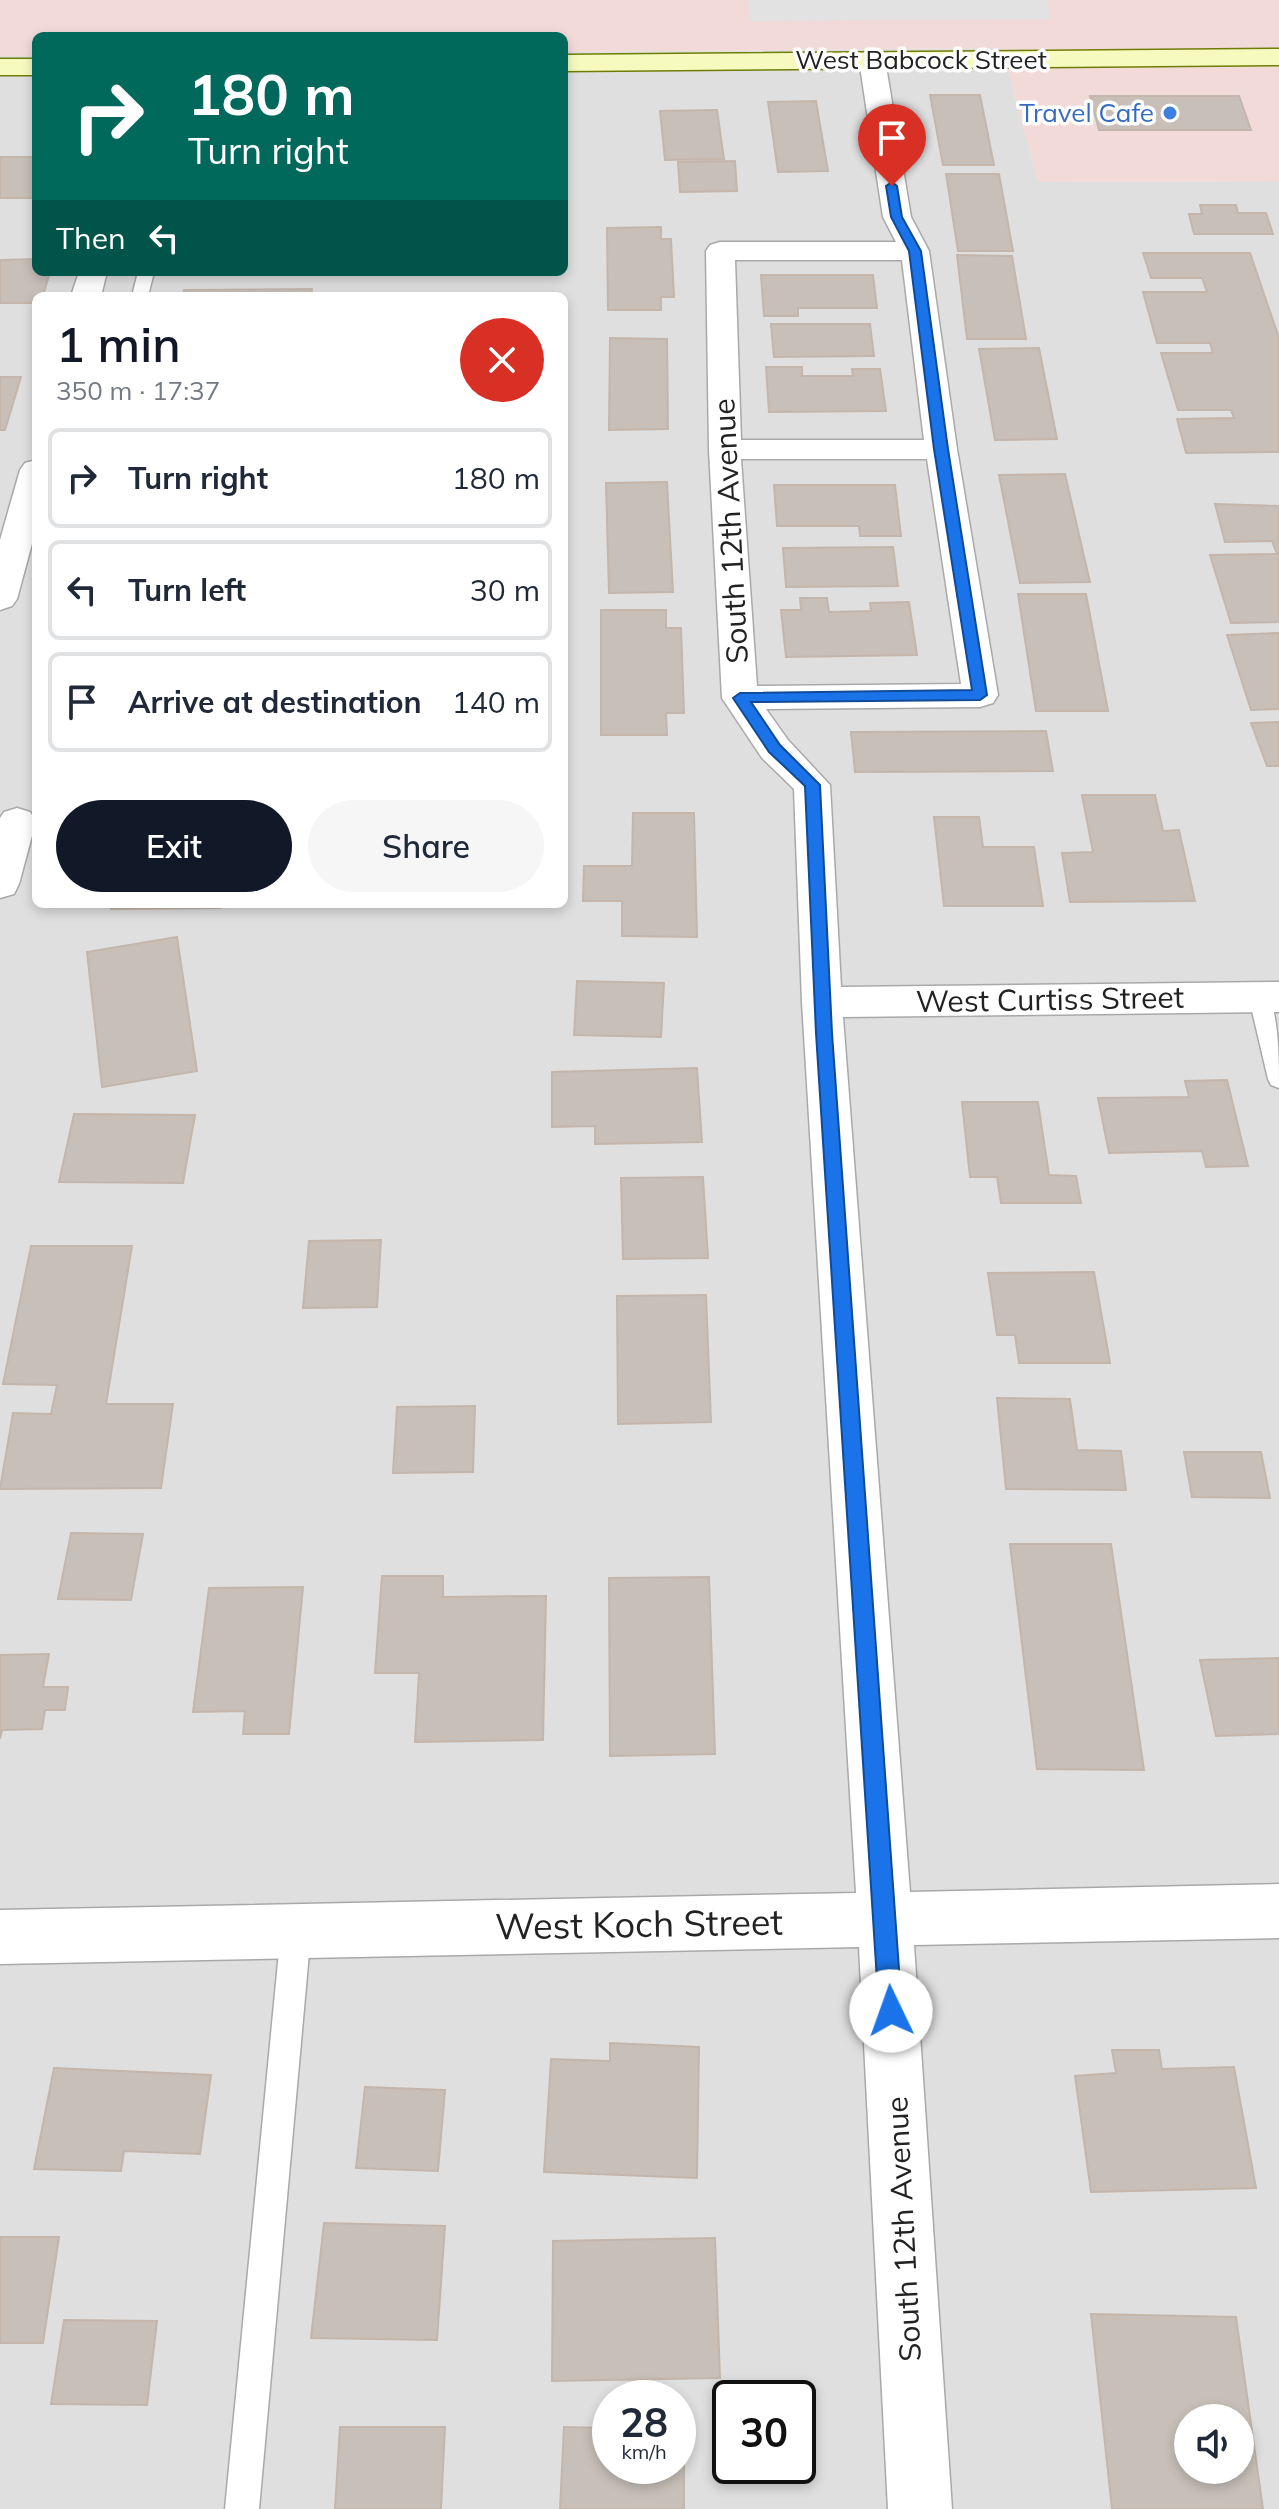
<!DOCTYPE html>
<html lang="en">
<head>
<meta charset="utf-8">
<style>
	body { margin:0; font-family:Mulish,sans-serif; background:#f6f6f7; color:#1f2937; height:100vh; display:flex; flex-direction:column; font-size:30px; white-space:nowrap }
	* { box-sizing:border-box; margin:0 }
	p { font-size:26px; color:#747a83 }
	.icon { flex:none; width:44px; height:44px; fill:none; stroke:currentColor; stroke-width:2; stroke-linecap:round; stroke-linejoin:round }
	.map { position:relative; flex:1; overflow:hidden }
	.side { position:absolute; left:32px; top:292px; width:536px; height:616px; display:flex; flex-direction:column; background:#fff; border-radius:12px; box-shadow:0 4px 12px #0003 }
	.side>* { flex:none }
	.banner { position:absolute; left:32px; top:32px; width:536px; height:244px; border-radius:12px; box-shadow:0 4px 12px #0003; background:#00695c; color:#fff; overflow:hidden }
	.controls { position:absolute; left:1174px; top:2404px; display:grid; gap:16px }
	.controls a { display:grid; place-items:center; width:80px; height:80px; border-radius:50%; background:#fff; box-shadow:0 4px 12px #0003; font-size:40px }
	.speed { position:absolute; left:592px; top:2380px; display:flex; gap:16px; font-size:40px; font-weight:700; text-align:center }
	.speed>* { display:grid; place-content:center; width:104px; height:104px; border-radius:50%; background:#fff; box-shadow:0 4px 12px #0003; line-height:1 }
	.speed small { font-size:20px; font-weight:400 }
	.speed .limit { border:4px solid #111; border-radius:12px; background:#fff; color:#111 }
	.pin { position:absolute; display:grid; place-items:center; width:68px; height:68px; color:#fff; margin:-82px -34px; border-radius:50% 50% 50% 0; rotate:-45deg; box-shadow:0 0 8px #0007 }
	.pin .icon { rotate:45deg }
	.me { position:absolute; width:88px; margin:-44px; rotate:357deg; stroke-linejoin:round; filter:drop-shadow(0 0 6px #0008) }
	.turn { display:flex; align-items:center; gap:28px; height:168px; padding:0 24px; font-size:36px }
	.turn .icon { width:104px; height:104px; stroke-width:2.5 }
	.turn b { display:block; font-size:56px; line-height:68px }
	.then { display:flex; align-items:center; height:76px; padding:0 24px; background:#0003; gap:16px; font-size:30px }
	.round { display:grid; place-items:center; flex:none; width:84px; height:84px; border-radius:42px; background:#f6f6f7 }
	.overview { display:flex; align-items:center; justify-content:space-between; height:136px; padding:0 24px }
	h1 { font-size:48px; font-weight:600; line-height:60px; color:#111827 }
	.action { display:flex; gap:16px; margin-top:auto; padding:16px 24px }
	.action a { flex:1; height:92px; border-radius:48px; background:#111827; color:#fff; font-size:32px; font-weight:600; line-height:92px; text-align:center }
	.action a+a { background:#f6f6f7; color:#1f2937 }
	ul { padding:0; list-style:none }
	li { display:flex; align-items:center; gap:24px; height:100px; margin:0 16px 12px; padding:0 8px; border:4px solid #e0e1e3; border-radius:12px }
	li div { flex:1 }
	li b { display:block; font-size:30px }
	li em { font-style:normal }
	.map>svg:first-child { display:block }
	.residential { fill:#e0dfdf; fill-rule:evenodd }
	.commercial { fill:#f2dad9 }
	.parking { fill:#e2e2e2 }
	.building { fill:#c7bfb8; stroke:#c4b6ab; stroke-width:2; fill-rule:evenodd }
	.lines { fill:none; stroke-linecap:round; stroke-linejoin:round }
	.lane-casing { stroke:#a9a9a9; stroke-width:3 }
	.street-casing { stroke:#a9a9a9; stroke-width:3 }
	.secondary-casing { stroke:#707d05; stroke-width:3 }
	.lane { fill:#fff; fill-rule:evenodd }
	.street { fill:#fff; fill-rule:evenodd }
	.secondary { fill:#f7fabf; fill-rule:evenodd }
	.route { fill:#1a73e8; stroke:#114b97; stroke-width:2 }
	.shop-dot { fill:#3f7fe0; stroke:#fff; stroke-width:3 }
	.labels { text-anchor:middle; stroke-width:7; stroke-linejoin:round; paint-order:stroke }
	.far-street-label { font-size:26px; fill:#222; stroke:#fff }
	.far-shop-label { font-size:26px; fill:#366cbe; stroke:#fff; text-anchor:end }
	.street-label { font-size:30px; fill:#222; stroke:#fff }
	.near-street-label { font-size:36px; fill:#222; stroke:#fff }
</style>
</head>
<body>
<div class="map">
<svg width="1279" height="2509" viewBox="0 0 1279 2509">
	<rect width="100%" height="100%" fill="#f2efe9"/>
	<path class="residential" d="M1002,48l36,134 241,-1v2328h-1279v-2453h36v216h528v-220zM36,296h528v608h-528zM610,2398h68v68h-68zM730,2398h68v68h-68zM1188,2418h52v52h-52z"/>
	<path class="commercial" d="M0,0h1279v181l-241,1 -36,-134 -438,4v-16h-528v20h-36z"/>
	<path class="parking" d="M748,0h298l5,19 -301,2z"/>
	<path class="building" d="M930,95h50l14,70h-51z
		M1090,96h149l12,34h-152z
		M816,101l12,70 -50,1 -10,-70z
		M717,110l7,49 -59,1 -5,-49z
		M0,157h36v41h-36z
		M735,161l2,30 -57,1 -2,-30z
		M946,174h53l14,77h-55z
		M1200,205h36l2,8h28l7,21h-79l-5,-20h13z
		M661,227v12h10l3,58h-13v13h-53l-1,-82z
		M1143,253h107l29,85v114l-93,1 -9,-34 57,-1 -3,-8h-53l-17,-57h52l-3,-10h-53l-14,-51h64l-5,-14h-51z
		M957,255l55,1 14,83h-59z
		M36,259v13h14l-7,24h-7v7h-36v-43z
		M761,275h112l4,33h-79v8h-34z
		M312,289l-1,7h-128l1,-6z
		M771,324h99l4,32 -100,1z
		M610,338l57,1 1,90 -59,1z
		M1039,348l18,91 -62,1 -16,-91z
		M766,367h36v9h51l-1,-7h28l6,42 -117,1z
		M0,377h21l-16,53h-5z
		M1065,474l25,108 -70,1 -21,-108z
		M667,482l6,110 -64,1 -3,-110z
		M774,485h121l6,51h-41l-1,-10h-82z
		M1215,504l64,2v116l-48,1 -21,-68 67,-1 -5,-13 -47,1z
		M893,547l5,39 -112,1 -3,-39z
		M1018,594h68l22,117h-72z
		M800,598h27l2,14 42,-1 -1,-8 39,-1 8,53 -131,2 -5,-47h20z
		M601,610h65v18h15l3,85h-18l1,22h-66z
		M1279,633v76l-28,1 -24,-75z
		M1279,722v44h-12l-16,-43z
		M1046,731l7,40 -198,1 -4,-40z
		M1082,795h73l8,36 16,-1 16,71 -125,1 -8,-49 31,-1z
		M633,813h61l3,124 -75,-1v-35h-39l1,-35h48z
		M934,817h45l4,30h51l9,59h-99z
		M112,904h110l-1,4 -110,1z
		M177,937l20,134 -95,16 -15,-135z
		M577,981l87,2 -3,54 -87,-2z
		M697,1068l5,74 -107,2v-18l-43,1v-55z
		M1227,1080l21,86 -42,1 -4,-16 -93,2 -11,-55 91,-1 -4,-16z
		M962,1102h76l11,73 27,1 5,27h-80l-4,-26h-27z
		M74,1114l121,1 -12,68 -124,-1z
		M703,1177l5,81 -85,1 -2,-81z
		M381,1240l-4,67 -74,1 6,-67z
		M31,1246h101l-26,158h67l-12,84 -161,1 13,-76 38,1 6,-29 -54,-1z
		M1094,1272l16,91h-91l-4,-28h-18l-9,-62z
		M706,1295l5,127 -93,2 -1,-128z
		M997,1398l73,1 7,51 44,1 5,39 -120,-1z
		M475,1406l-2,66 -80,1 4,-66z
		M1184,1452h77l9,46 -78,-1z
		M71,1533l72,1 -12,66 -73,-1z
		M1010,1544h101l33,226 -107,-1z
		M382,1576h61v21l103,-1 -3,144 -128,2 4,-69h-44z
		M709,1577l6,177 -105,2 -1,-178z
		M303,1587l-14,147h-46l2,-23 -52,1 16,-124z
		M49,1654l-6,33h25l-3,23h-20l-3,19 -40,1 -2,9v-84z
		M1279,1658v76l-63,2 -16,-76z
		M610,2043l89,4 -2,131 -153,-6 7,-113 59,2z
		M1112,2050h47l3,19 72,-2 22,121 -165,4 -16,-116 41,-3z
		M54,2068l157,7 -11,79 -76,-3 -3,20 -87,-2z
		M365,2087l80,3 -7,81 -82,-3z
		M324,2223l121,3 -8,114 -126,-2z
		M0,2237h59l-16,106h-43z
		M715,2238l5,140 -168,3 1,-140z
		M1091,2314l145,3 27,192h-151zM1188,2418h52v52h-52z
		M64,2320l93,1 -10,84 -96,-1z
		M340,2427h105l-4,82h-106z
		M564,2427l46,1v38h68v-36h6v79h-124z"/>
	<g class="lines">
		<defs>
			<path id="lane" d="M138,272h16l-6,24h-16z
				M1260,990l8,2c11,28 11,65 11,96l-8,-3 -3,-6 -19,-81 3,-6z
				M296,1916l10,5 5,10 -52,578h-34l56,-578 5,-10z"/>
			<path id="street" d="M872,52l9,3 4,5 26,157 18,34 28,198 41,246 -5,8 -13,4 -214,2 22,31 42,45 11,202 438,-5v30l-436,5 67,875 369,-8v54l-365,7 38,564h-64l-29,-562 -859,17v-54l856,-17 -54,-891 -8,-213 -32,-31 -40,-60 -13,-248 -3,-199 4,-6 10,-3h176l-13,-25 -24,-157 4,-5zM735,260h167l22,180h-183zM741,459h186l34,225 -204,2z
				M79,272h28l-6,24h-30z
				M36,460v69l-19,70 -5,7 -12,4v-70l20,-70 5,-7z
				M17,808l13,4 6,9 -17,63 -5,10 -14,4v-80l4,-6z"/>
			<path id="secondary" d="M1279,49v16l-715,6v-16z
				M0,59h36v16h-36z"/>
		</defs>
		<use href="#lane" class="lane-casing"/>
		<use href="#street" class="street-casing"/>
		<use href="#secondary" class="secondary-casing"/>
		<use href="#lane" class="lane"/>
		<use href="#street" class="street"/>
		<use href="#secondary" class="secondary"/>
	</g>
	<path class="route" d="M892,182l5,4 5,31 19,34 27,198 39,246 -7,5 -229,2 29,43 40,40 12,248 70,978 -3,9 -8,3 -8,-3 -4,-9 -63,-978 -11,-247 -36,-34 -36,-54 7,-5 232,-3 -38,-241 -25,-198 -18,-34 -5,-31z"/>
	<circle class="shop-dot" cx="1170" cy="113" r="8"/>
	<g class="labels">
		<g class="far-street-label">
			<text x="921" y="69">West Babcock Street</text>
		</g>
		<g class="far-shop-label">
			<text x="1154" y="122">Travel Cafe</text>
		</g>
		<g class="street-label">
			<text transform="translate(731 531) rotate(-93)" y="10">South 12th Avenue</text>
			<text transform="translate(1050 1000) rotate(-1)" y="10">West Curtiss Street</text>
			<text transform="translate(904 2229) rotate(-93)" y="10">South 12th Avenue</text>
		</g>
		<g class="near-street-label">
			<text transform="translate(639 1924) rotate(-1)" y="13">West Koch Street</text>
		</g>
	</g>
</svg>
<div class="controls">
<a><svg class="icon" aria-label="sound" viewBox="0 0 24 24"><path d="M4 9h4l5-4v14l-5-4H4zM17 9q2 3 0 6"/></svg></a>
</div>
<div class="speed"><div>28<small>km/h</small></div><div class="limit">30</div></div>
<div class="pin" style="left:892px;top:186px;background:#d93025"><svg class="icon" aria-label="arrive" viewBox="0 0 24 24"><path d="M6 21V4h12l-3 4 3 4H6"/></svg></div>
<svg class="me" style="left:891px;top:2011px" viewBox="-20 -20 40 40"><circle r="19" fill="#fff"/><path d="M0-13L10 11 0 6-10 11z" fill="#1a73e8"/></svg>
<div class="banner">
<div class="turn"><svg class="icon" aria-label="right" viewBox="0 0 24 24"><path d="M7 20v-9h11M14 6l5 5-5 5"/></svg><div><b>180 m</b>Turn right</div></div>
<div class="then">Then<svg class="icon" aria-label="left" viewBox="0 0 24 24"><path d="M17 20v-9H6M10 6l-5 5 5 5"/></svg></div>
</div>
<section class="side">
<div class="overview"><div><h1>1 min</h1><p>350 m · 17:37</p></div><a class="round" style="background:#d93025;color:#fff"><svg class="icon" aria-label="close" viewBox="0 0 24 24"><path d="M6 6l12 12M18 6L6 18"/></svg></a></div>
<ul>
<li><svg class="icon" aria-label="right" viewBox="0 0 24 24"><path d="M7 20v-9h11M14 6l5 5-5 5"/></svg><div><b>Turn right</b></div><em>180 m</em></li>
<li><svg class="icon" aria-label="left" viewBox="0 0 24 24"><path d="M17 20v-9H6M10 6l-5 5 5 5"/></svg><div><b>Turn left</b></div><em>30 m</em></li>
<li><svg class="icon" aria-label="arrive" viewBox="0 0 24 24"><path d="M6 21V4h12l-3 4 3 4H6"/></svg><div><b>Arrive at destination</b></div><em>140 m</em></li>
</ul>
<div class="action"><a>Exit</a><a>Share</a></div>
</section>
</div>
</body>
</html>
